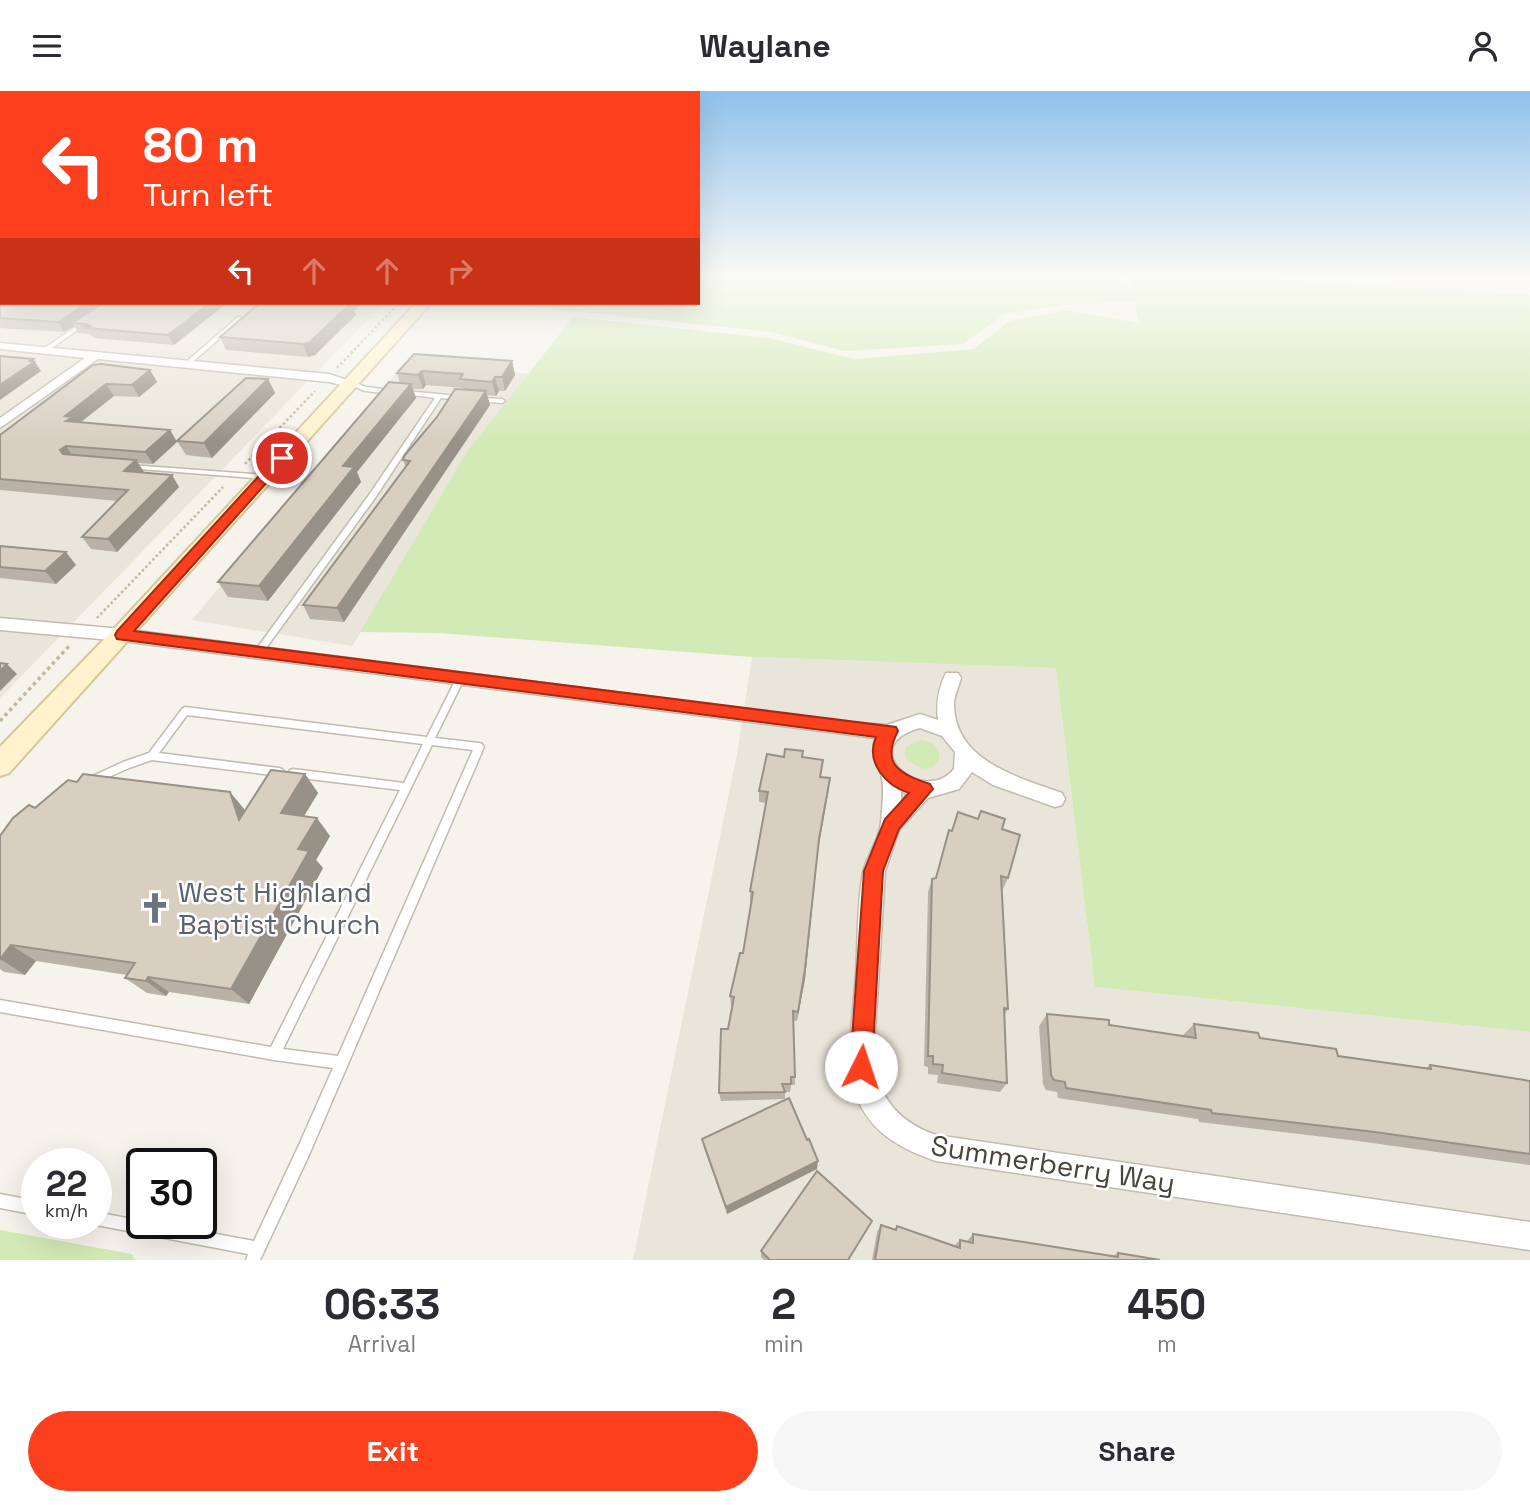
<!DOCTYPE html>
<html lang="en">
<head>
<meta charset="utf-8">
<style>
	body { margin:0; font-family:"Space Grotesk",sans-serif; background:#f7f7f7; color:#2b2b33; height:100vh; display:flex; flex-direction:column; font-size:26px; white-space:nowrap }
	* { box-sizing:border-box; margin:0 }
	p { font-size:23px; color:#7c7c81 }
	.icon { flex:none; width:38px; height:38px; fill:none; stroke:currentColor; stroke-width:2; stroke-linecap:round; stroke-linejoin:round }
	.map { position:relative; height:1169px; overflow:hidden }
	.panel { display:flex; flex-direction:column; background:#fff; flex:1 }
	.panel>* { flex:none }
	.guide { position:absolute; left:0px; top:0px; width:700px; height:214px; box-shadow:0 7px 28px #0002; background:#fc3f1d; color:#fff; overflow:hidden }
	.speed { position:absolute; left:21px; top:1057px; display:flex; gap:14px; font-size:35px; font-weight:700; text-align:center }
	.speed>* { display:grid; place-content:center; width:91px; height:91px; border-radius:50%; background:#fff; box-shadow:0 7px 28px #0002; line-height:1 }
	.speed small { font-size:18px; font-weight:400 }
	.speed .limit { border:4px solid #111; border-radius:10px; background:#fff; color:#111 }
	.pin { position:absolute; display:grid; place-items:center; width:60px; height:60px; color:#fff; margin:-30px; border:4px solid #fff; border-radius:50%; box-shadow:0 2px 7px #0007 }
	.me { position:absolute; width:77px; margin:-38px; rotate:4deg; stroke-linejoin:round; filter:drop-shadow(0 0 5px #0008) }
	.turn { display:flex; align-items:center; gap:24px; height:147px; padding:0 28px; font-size:32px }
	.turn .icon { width:91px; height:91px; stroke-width:2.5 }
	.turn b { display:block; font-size:49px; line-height:60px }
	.lanes { display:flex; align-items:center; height:66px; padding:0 28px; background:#0003; justify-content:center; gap:35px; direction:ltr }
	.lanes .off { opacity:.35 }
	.eta { display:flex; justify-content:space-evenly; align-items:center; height:119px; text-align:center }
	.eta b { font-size:42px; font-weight:600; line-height:49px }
	.primary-button { display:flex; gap:14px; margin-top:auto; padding:14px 28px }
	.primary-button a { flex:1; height:80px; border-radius:42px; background:#fc3f1d; color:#fff; font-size:28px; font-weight:600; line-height:80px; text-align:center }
	.primary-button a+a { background:#f7f7f7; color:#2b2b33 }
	header { display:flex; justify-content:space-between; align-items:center; height:91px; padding:0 28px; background:#fff; font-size:32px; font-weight:600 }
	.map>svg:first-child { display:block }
	.residential { fill:#eae5da }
	.green { fill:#d2eab5 }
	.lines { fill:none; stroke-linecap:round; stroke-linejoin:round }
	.lane-casing { stroke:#c2bbae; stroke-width:3 }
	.street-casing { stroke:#c2bbae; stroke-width:3 }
	.secondary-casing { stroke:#d6c79b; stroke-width:4 }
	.path-far1 { stroke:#c4b79f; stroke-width:2.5; stroke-dasharray:2.5 2.5; stroke-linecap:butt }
	.path { stroke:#c4b79f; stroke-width:3.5; stroke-dasharray:3.5 3.5; stroke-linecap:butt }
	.lane { fill:#fff; fill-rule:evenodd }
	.street { fill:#fff; fill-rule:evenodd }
	.secondary { fill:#fff3cd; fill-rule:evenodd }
	.wall { fill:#bab2a6 }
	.shaded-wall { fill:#979187 }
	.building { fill:#d8cfc1; stroke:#979187; stroke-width:2 }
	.route { fill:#fc3f1d; stroke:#a42913; stroke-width:2 }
	.labels { text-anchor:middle; stroke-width:5; stroke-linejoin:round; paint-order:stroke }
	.near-worship-label { font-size:28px; fill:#5b616d; stroke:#fff; text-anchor:start }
	.near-street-label { font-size:28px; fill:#4b4439; stroke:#fff }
</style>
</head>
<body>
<header><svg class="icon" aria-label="menu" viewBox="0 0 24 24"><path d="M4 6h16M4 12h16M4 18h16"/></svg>Waylane<svg class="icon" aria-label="person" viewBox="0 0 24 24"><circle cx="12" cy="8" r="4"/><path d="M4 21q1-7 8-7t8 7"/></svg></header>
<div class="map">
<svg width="1530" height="1169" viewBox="0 0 1530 1169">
	<rect width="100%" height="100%" fill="#f6f3ec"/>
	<path class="residential" d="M0,187l2,25h382l-384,395z
		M406,270l125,13 -179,272 -160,-26z
		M752,566l304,11 39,319 435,45v228h-897l104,-506z"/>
	<path class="green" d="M698,187h421l13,14 -2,-14h129l271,17v737l-435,-45 -39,-319 -304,-11 -313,-24 -79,-1 107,-180 106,-135 196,21 85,21 120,-10 35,-28 57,-11 73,13 -5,-22 -71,4 -59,9 -41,30 -119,7 -72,-19 -276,-29h202z
		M921,649l11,3 7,8v9l-6,7 -11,2 -15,-9 -2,-9 2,-5z
		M0,1139l132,24 3,6h-135z"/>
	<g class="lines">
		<defs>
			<path id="lane" d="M238,226l5,1 -54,47h-4v-2z
				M81,232l5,1 -40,28h-4v-2z
				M350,290l16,6 26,3 3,2 -3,2 -27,-3 -17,-7v-2z
				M406,300l52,5 3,2 -3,2 -17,-2 -66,100 -114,157h-6l-1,-2 1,-2 114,-156 66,-97 -31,-4v-2z
				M479,307l23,1 3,2 -3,2 -25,-2v-2z
				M130,374l135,10 3,2 -3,2 -137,-11 -1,-1z
				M460,585l4,3 -29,59 44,5 3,1 2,3 -175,408 -49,105h-14l2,-6 -157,-30 5,-1v-11l46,9v2h15l97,18 45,-96 34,-77 -59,-8 -274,-48v-12l271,47 129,-257 -107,-13 -3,-1 -2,-3 2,-3 3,-1 111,14 19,-39 -236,-29 -28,38 120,15 3,1 2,3 -2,3 -3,1 -127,-16 -23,8 -40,18 -3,-1 -2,-3 2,-3 37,-17 26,-9 33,-44 3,-2 242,30 29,-58zM432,654l41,5 -135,306 -55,-7z
				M0,1103l37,7v14l-37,-7z"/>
			<path id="street" d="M0,204h2l-2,7z
				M0,252l329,31 27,9 -6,4 -21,-5 -231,-23 -98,69v-10l85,-60 -85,-9z
				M0,527l122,11 724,93 41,3 33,-11 18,6c-2,-17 0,-31 8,-47h12l3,5c-2,8 -7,18 -7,26 0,57 64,73 108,89l3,6 -3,6 -7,2 -62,-22 -21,-13 -13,17 -31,9 -29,32 -14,41 -12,196c10,35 28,56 63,68l594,87v28l-594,-89c-104,-35 -87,-97 -80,-187 2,-33 1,-69 7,-102 4,-17 17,-33 18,-50 1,-13 4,-36 0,-48 -5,-15 -9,-20 -6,-36l-753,-97 -122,-11zM920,637l22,8 13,16 -1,17c-31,38 -101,-23 -34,-41zM901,700l6,3 -6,7z"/>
			<path id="secondary" d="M416,212h15l-422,470 -9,3v-29l114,-118z"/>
		</defs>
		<use href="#lane" class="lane-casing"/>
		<use href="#street" class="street-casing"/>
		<use href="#secondary" class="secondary-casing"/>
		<path class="path-far1" d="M337,277l62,-65
			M245,373l70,-73
			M97,527l126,-131"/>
		<path class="path" d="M0,630l70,-76"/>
		<use href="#lane" class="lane"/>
		<use href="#street" class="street"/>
		<use href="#secondary" class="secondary"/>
	</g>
	<path class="wall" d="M3,212h224l-53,42 -80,-7 -4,-4 -12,-1 -4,-7 -10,6 -64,-4v-24z
		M354,220l2,4 -41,40 -7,2 -82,-7 -6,-13z
		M512,270l3,14 -10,16h-6l-3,5 -9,-1 3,10 -146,217 -34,-3 -7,-14 103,-137 -3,-8 60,-71v-1l-37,-3 -3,4h-10l3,9 -59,74 4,10 -93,119 -40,-4 -10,-15 182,-199 -3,-10z
		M93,274l57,5 7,12 -18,15 -25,-1 -34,27 90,7 7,12 -24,22 -15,-1 6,9 35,15 -62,65 -26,-3 -9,-12 36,-36 -118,-11v-55z
		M268,288l7,14 -63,65 -26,-3 -9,-14z
		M0,455l76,19 -20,19 -56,-6z
		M803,660v7l18,19 8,12 -11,61 -13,129 -8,42 -4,-1 2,65h-4l-1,7h-5v7l-64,2 -2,-8 9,-64 4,-23h-1l-1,-10 13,-43 9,-51h-2v-11l16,-88 -7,-1v-11l25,-34z
		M305,683l13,19 -14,23 26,20 -14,24 7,8 -74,136 -80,-12 -3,4 -19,-3 -22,-15 2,-3 -91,-14 -11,14 -21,-3 -4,-3v-133l35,-28 210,2z
		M1002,738l6,49 -6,13 6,118 -4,7 3,67 -7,9 -63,-9 1,-8 -10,-1v-7l-4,-1 4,-174 4,-13 3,-1 17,-47z
		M1047,923l135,22 12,-12 144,32 88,12 4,-3 100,16v84l-172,-24 -159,-19 -1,-3 -140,-21 -1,-6 -11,-2 -3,-6 -4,-58z
		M702,1048l115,30 -90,45 -23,-66z
		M872,1130l-23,39h-85l-3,-3v-6z
		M881,1134l13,5 3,-4 57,20 6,-6 7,1 6,-7 139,22 6,-3 42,7h-288l5,-28z"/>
	<path class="shaded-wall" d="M87,212h21l-36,20 2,3 -10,6 -6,-10z
		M210,212h17l-53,42 -6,-10z
		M347,212h16l-9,8 2,4 -41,40 -7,2 -5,-13z
		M33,268l8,12 -41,29v-15z
		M512,270l3,14 -10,16 -3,-14z
		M150,279l7,12 -18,15 -7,-12z
		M422,280l4,14 -3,4 -5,-14z
		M495,286l4,14 -3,5 -4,-14z
		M268,288l7,14 -63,65 -8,-15z
		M106,293l8,12 -36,28 -12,-3 -1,-5z
		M411,293l5,14 -59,74 4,10 -93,119 -9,-15 84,-120z
		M486,300l4,14 -146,217 -7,-14z
		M170,339l7,12 -24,22 -8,-12z
		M66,355l8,12 -6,5 -8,-13z
		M136,369l8,12 -20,-1z
		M172,384l7,12 -62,65 -9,-13z
		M66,461l10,13 -20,19 -11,-13z
		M7,573l10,10 -17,17v-20z
		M305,683l13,19 -23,38 -14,-18z
		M830,687l-12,72 -13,129 -8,42 22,-182z
		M230,701l15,18 -6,10z
		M317,727l13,18 -14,24 7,8 -74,136 -18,-15 67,-140z
		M11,854l25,16 -11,14 -25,-16z
		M148,886l21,15 -3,4 -20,-15z
		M818,1070l-1,8 -90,45 -1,-7z"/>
	<path class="building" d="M3,212h84l-29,19 -58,-4v-14z
		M103,212h107l-42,32 -81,-7 3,-2h-5l2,-2 -15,-1z
		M260,212h91l-41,39 -7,2 -83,-7z
		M414,263l98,7 -10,16h-7l-3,5 -32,-3 3,-5 -41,-3 -4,4 -21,-2z
		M0,265l33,3 -3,2 4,1 -34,23z
		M101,273l49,6 -18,15 -26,-1 -41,32 8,1 -7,4 104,9 -25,22 -79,-6 -6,4 3,4 73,6 -12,11 48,4 -64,64 -26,-2 46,-47 -128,-11v-44l93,-70z
		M246,287l22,1 -64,64 -27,-2z
		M389,291l22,2 -68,82 11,1 -95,119 -41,-4z
		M455,298l31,2 -149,217 -34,-3 107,-144 -7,-1 1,-4 33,-39z
		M0,455l66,6 -21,19 -45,-4z
		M0,572l7,1 -7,7z
		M785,658l18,2 -1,6 21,3 -3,17 10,1 -11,61 -14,130 -7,43 -5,-1 2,66h-4v7h-9l3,8 -66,1 2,-64h7l6,-32 -4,-1 10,-43h3l10,-61 -3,-1 18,-99 -9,-1 8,-37 17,3z
		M271,679l34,4 -24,39 36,5 -19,31 11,2 -78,138 -83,-12 -2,4 -21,-3 10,-15 -124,-18 -11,14v-123l13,-18 16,-13 6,3 33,-28 9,2 6,-8 147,18 9,28z
		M981,720l24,8 -3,10 18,6 -12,43 -7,-2 7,133 -4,-1 3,75 -65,-10 1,-8 -10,-1v-8h-5l4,-177 4,-1 13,-48 3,1 6,-19 20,7z
		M1047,923l62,6v5l87,13 -2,-14 64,9 2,5 76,11 2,7 93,13 -1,-4 100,16v73l-155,-22 -163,-19 -1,-3 -145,-22 -1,-6 -11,-2 -3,-5z
		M789,1007l18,42 2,-1 9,22 -92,46 -24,-68z
		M817,1080l55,50 -24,39h-78l-9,-9z
		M881,1134l15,5 1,-4 63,22v-8l13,3v-9l145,23v-4l42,7h-285z"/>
	<linearGradient id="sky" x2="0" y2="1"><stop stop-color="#8fc1ec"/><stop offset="0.53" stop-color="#fbfaf6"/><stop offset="1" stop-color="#fbfaf6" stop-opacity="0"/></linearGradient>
	<rect width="1530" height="351" fill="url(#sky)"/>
	<path class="route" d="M282,363l6,4 -2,3 -152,170 762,96 2,4c-18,34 3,43 32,53l3,5 -34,40 -16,42 -11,196 -3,8 -8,3 -8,-3 -3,-8 14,-196 21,-52 24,-26c-23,-7 -44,-31 -33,-56l-759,-98 -2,-4 2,-4 161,-176z"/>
	<defs>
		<symbol id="church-bare" viewBox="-9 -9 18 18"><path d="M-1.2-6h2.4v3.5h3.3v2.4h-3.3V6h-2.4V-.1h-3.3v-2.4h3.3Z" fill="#6b7280" stroke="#fff" stroke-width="2.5" paint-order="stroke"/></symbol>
	</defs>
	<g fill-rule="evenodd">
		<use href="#church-bare" x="133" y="795" width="44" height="44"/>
	</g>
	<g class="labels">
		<g class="near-worship-label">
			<text x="178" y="811">West Highland<tspan x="178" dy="32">Baptist Church</tspan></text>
		</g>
		<g class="near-street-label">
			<text transform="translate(1053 1073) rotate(9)" y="10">Summerberry Way</text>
		</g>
	</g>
</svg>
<div class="speed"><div>22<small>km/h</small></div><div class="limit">30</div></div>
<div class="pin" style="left:282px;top:367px;background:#d93025"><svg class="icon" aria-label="arrive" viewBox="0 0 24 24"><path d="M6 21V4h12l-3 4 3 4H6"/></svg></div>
<svg class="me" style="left:861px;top:976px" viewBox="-20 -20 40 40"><circle r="19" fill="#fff"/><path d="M0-13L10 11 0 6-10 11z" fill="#fc3f1d"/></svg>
<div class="guide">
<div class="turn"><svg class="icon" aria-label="left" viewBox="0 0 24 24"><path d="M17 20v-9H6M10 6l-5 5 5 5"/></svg><div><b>80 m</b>Turn left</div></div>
<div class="lanes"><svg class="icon" aria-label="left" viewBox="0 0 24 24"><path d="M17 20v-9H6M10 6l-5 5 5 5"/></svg><svg class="icon off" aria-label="ahead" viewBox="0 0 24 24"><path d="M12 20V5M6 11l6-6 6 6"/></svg><svg class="icon off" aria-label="ahead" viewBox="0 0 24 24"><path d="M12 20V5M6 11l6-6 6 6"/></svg><svg class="icon off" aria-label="right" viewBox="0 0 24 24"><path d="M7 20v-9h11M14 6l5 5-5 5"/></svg></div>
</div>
</div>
<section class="panel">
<div class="eta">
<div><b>06:33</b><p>Arrival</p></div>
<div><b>2</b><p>min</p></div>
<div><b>450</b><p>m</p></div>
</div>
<div class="primary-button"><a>Exit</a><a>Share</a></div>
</section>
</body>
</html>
